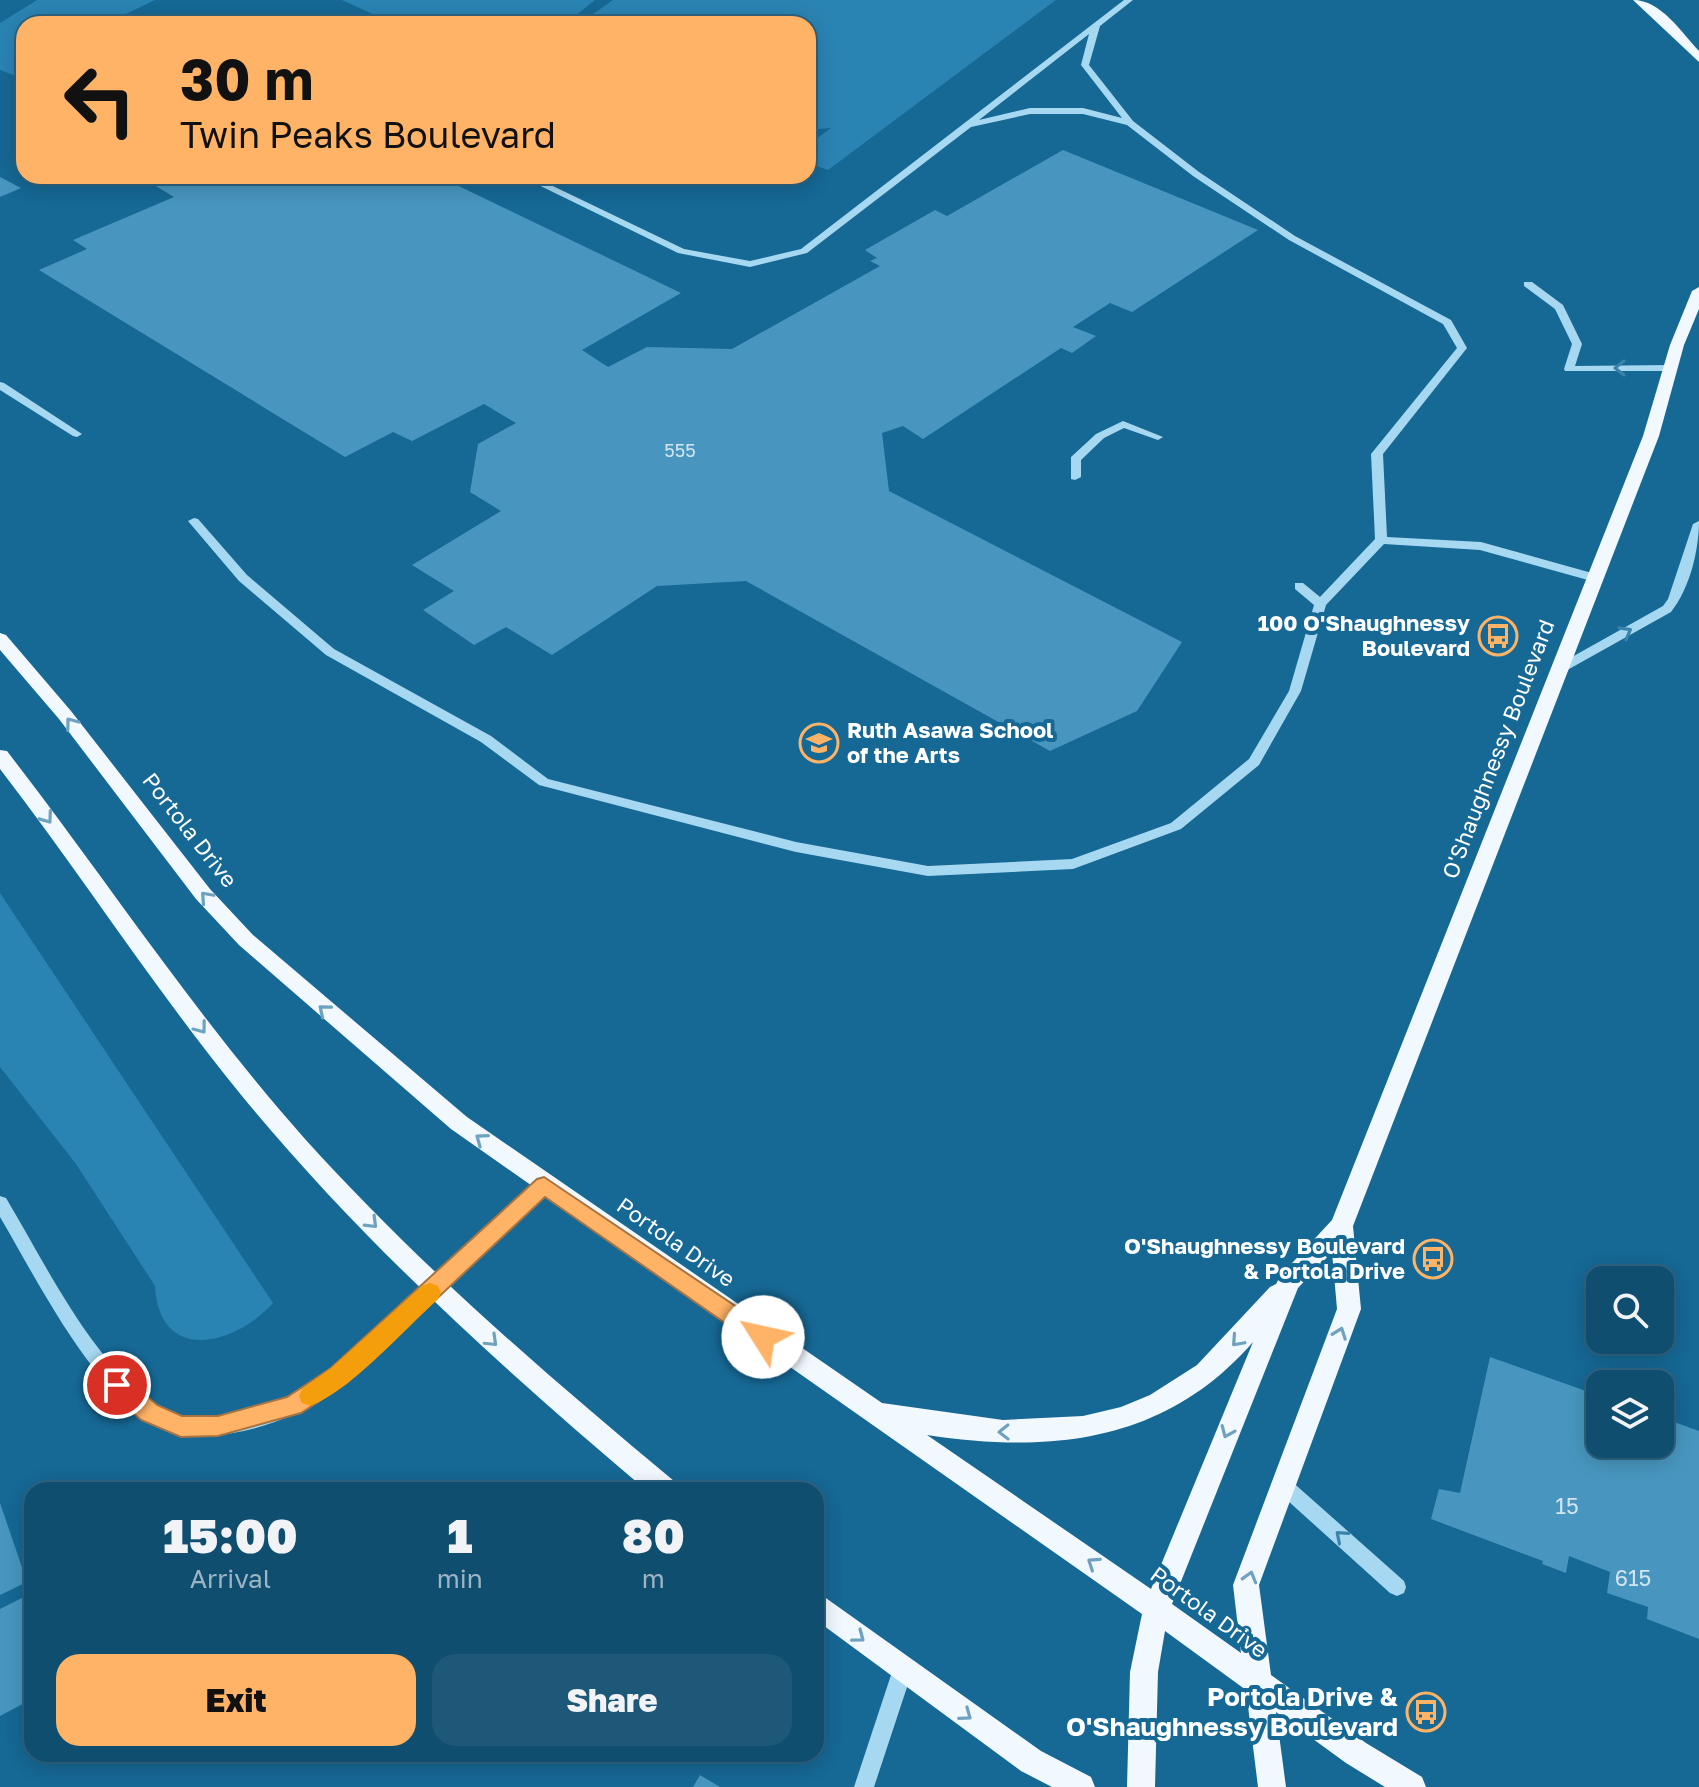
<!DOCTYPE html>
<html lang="en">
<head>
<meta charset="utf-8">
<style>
	body { margin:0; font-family:"Golos Text",sans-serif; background:#1e5878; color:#f1f3f6; height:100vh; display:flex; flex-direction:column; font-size:30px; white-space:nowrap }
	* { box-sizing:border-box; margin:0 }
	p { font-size:26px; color:#9cb4c3 }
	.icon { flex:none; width:44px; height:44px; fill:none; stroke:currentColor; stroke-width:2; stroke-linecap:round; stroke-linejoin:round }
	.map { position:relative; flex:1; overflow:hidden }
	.sheet { position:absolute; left:24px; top:1482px; width:800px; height:280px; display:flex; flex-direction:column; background:#104e70; border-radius:24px; box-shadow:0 4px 20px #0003,0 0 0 2px #306583 }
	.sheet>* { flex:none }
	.guide { position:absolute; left:16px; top:16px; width:800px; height:168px; border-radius:24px; box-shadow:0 4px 20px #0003,0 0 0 2px #306583; background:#ffb367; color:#111; overflow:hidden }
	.buttons { position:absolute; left:1586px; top:1266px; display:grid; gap:16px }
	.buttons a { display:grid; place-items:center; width:88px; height:88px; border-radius:16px; background:#104e70; box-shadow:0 4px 20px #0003,0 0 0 2px #306583; font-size:40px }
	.pin { position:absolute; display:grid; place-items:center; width:68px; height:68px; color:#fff; margin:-34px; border:4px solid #fff; border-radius:50%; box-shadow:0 2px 8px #0007 }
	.me { position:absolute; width:88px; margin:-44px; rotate:305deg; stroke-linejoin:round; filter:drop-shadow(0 0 6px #0008) }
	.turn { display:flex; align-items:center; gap:28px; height:168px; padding:0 32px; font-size:36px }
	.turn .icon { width:104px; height:104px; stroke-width:2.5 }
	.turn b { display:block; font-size:56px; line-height:68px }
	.eta { display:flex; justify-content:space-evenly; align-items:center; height:136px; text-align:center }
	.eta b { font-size:48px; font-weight:800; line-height:56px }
	.primary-button { display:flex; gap:16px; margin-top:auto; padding:16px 32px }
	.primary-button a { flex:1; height:92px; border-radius:24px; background:#ffb367; color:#111; font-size:32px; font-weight:800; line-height:92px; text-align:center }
	.primary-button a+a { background:#1e5878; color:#f1f3f6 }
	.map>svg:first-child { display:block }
	.green { fill:#2a84b3 }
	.building { fill:#4896bf }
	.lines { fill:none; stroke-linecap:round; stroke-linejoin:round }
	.minor { fill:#a7d8f1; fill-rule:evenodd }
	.major { fill:#f1f9ff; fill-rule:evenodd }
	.oneway { stroke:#3a84ac }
	.oneway2 { stroke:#6ea2bf }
	.route { fill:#ffb367; stroke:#a67443; stroke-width:2 }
	.slow { fill:#f59e0b }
	.labels { text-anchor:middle; stroke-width:8; stroke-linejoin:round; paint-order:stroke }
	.number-label { font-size:18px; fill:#d1e5ef }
	.poi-label { font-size:22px; font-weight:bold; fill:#fff; stroke:#166895; text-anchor:end }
	.street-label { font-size:22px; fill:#fff; stroke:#166895 }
	.near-number-label { font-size:22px; fill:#d1e5ef }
	.near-poi-label { font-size:26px; font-weight:bold; fill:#fff; stroke:#166895; text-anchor:end }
</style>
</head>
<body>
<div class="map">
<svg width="1699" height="1787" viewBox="0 0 1699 1787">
	<rect width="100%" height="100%" fill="#166895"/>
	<path class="green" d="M37,0h118l-50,24h-81v55l-24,-9v-47z
		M342,0h253l-30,24h-171z
		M613,0h443l-228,170 -20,-7v-18l23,-17 -23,2v-106h-223l8,-10z
		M0,893l273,410c-38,43 -114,61 -118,-17l-79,-122 -76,-97z"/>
	<path class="building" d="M1063,150l195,80 -126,82 -22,-9 -37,24 23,9 -24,17 -11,-5 -138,91 -20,-13 -21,7 7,58 293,151 -45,69 -87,40 -304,-170 -89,5 -105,69 -46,-28 -32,18 -51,-35 31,-19 -42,-26 89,-54 -31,-19 8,-48 38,-21 -32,-19 -72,37 -19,-9 -48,25 -306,-187 48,-21 -14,-9 101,-43 -28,-17 10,-4h40l13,6 13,-6h216l243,117 -99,57 26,17 39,-20 85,2 148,-83 -10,-5 7,-3 -12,-8 70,-40 12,6z
		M0,177l21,11 -21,9z
		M1490,1357l110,39v48h60v-27l39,14v208l-52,-20 1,-12 -41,-14 3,-21 -41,-16 -3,17 -24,-9 1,-3 -112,-42 8,-30 21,4z
		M0,1503l27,79 -27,13z
		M32,1593v106l-32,17v-107z
		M700,1775l20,12h-27z"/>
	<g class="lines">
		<path class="minor" d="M1124,0h9l-33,26 -11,39 44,56 66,51 96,64 156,84 16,28 -84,106 4,83 94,5 118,33 2,3 -6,4 -115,-32 -96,-6 -58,61 -25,86 -42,74 -78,64 -108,40 -145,7 -132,-24 -257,-67 -58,-43 -155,-87 -87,-74 -51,-60 6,-3 4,1 49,56 87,74 157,87 57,43 248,63 132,24 144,-7 99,-36 78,-64 40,-68 25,-86 -19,-16v-6h8l17,14 55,-58 -4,-85 86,-106 -14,-24 -154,-84 -96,-64 -66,-51 -44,-11h-53l-59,13 -164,126 -57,14 -72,-14 -158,-77h12l152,73 66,12 51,-12zM1089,34l-8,31 41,53 -39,-10h-53l-51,12z
			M1524,282h8l31,23 19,39 -7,22 95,-1 5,3 -5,3h-105l-1,-2 8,-25 -17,-35 -31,-23z
			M0,382l4,1 78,51 -5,3 -4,-1 -73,-46z
			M1123,421l40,16 -5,3 -34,-12 -20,10 -23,22v17l-6,3 -4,-1v-22l25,-23z
			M1699,521c0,29 -9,67 -28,91l-109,61h-8l-2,-3 2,-3 109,-61 5,-7 25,-75z
			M544,1178l6,2 2,5 -2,5c-51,46 -101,93 -152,140 -22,20 -46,48 -71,65 -47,33 -125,56 -178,26 -59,-34 -114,-145 -149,-204v-21l6,2c42,70 85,163 153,210 42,28 116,2 155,-23 24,-16 50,-46 72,-65 51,-47 102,-93 152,-140z
			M1283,1477l6,2 115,102 2,6 -2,6 -7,3 -7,-3 -113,-102 -3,-6 3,-6z
			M903,1659l7,3 3,7 -39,118h-20l39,-118 3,-7z"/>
		<path class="major" d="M1633,0c28,0 48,32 66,51v11z
			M1699,287v22l-15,36 -25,91 -306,790 8,83 -102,276 12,90 95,68 56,34 4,10h-41l-39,-24 -70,-51 10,75h-28l-12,-97 -81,-59 -7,41 -3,115h-28l3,-115 12,-58 -691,-485 -212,-184 -43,-46 -137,-180 -59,-69v-17l6,2 65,76 139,178 43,46 214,182 415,286 121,17 80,-4 38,-9 29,-12 47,-30 73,-78 6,-3 5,-9 51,-55 311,-784 27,-91 22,-54zM1332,1252l5,57 -104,276 8,68 -69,-49 126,-316zM1253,1342l-102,247 -224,-154c125,19 239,7 326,-93z
			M0,750l7,1 32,42c87,116 169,237 266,346 113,125 240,235 369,342l4,9h-32c-144,-122 -284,-248 -404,-394 -86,-105 -159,-219 -242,-327z
			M816,1591l225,160 50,26 4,10h-43l-31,-16 -205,-151z"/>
	</g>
	<defs><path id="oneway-chevron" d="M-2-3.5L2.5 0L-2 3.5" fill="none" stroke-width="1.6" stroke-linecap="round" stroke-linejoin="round" transform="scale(2)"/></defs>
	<g class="oneway">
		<use href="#oneway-chevron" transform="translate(1620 368) rotate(180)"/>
		<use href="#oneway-chevron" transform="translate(1626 632) rotate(-29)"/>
		<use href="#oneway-chevron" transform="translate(1341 1536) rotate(-139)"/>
	</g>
	<g class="oneway2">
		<use href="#oneway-chevron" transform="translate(71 723) rotate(-127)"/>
		<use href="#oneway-chevron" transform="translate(47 818) rotate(54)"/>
		<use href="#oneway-chevron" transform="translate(206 897) rotate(-132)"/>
		<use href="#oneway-chevron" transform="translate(324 1010) rotate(-140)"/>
		<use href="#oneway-chevron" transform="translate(201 1028) rotate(53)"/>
		<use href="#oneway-chevron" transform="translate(481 1139) rotate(-144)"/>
		<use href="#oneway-chevron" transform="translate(372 1223) rotate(45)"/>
		<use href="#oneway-chevron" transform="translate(1340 1333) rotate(-70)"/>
		<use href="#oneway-chevron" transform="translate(492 1341) rotate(44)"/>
		<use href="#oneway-chevron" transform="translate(1237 1341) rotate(132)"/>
		<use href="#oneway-chevron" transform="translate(1004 1432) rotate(179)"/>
		<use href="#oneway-chevron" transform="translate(1227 1432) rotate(113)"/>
		<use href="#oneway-chevron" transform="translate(1093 1563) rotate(-146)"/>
		<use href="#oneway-chevron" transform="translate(1250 1577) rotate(-74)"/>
		<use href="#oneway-chevron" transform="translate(859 1637) rotate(37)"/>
		<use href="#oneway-chevron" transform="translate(966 1715) rotate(36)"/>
	</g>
	<path class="route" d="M544,1177l227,153 3,7 -3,7 -8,3 -8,-3 -210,-147 -198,186 -46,30 -83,23 -37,1 -40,-17 -32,-28 -3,-7 3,-8 8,-3 8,3 32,28 25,11h36l69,-19 44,-29 206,-189z"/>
	<path class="slow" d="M430,1283l8,3 3,7 -3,6c-34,31 -88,92 -128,107l-8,-3 -3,-7 3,-7 29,-21 91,-82z"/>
	<defs>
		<symbol id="bus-ring" viewBox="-11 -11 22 22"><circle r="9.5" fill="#166895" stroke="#ffb367" stroke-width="1.5"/><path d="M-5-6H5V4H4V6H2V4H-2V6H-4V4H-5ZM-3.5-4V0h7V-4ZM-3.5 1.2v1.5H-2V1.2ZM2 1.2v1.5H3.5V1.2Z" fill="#ffb367"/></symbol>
		<symbol id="school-ring" viewBox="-11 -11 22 22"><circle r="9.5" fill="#166895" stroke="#ffb367" stroke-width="1.5"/><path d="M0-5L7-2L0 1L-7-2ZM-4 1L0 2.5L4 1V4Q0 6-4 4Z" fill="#ffb367"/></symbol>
	</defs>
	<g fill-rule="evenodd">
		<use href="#bus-ring" x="1476" y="614" width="44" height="44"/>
		<use href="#school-ring" x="797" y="721" width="44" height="44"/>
		<use href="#bus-ring" x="1411" y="1237" width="44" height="44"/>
		<use href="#bus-ring" x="1404" y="1690" width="44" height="44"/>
	</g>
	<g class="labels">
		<g class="number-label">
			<text x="680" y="457">555</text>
		</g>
		<g class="poi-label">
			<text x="1470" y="631">100 O'Shaughnessy<tspan x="1470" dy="25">Boulevard</tspan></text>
			<text x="847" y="738" text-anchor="start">Ruth Asawa School<tspan x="847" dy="25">of the Arts</tspan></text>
			<text x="1405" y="1254">O'Shaughnessy Boulevard<tspan x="1405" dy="25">&amp; Portola Drive</tspan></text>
		</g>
		<g class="street-label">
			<text transform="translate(1498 749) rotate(-69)" y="8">O'Shaughnessy Boulevard</text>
			<text transform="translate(190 830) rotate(52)" y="8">Portola Drive</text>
			<text transform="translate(676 1242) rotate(35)" y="8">Portola Drive</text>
			<text transform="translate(1209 1612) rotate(36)" y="8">Portola Drive</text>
		</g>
		<g class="near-number-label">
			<text x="1567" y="1514">15</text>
			<text x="1633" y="1586">615</text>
		</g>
		<g class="near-poi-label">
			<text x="1398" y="1706">Portola Drive &amp;<tspan x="1398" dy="30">O'Shaughnessy Boulevard</tspan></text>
		</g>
	</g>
</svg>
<div class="buttons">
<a><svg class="icon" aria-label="search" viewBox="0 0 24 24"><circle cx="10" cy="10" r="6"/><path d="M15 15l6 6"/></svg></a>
<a><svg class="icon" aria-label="layers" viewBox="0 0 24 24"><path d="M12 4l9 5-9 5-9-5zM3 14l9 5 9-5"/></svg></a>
</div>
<div class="pin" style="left:117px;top:1385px;background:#d93025"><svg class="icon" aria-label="arrive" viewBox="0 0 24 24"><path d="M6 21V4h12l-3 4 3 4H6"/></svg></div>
<svg class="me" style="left:763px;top:1337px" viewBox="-20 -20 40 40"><circle r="19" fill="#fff"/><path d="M0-13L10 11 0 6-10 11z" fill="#ffb367"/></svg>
<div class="guide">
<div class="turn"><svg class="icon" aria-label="left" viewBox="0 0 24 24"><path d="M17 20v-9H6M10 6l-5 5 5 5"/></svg><div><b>30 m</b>Twin Peaks Boulevard</div></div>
</div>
<section class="sheet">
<div class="eta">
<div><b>15:00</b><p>Arrival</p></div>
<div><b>1</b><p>min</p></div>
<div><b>80</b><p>m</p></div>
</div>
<div class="primary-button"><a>Exit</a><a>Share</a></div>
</section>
</div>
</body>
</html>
